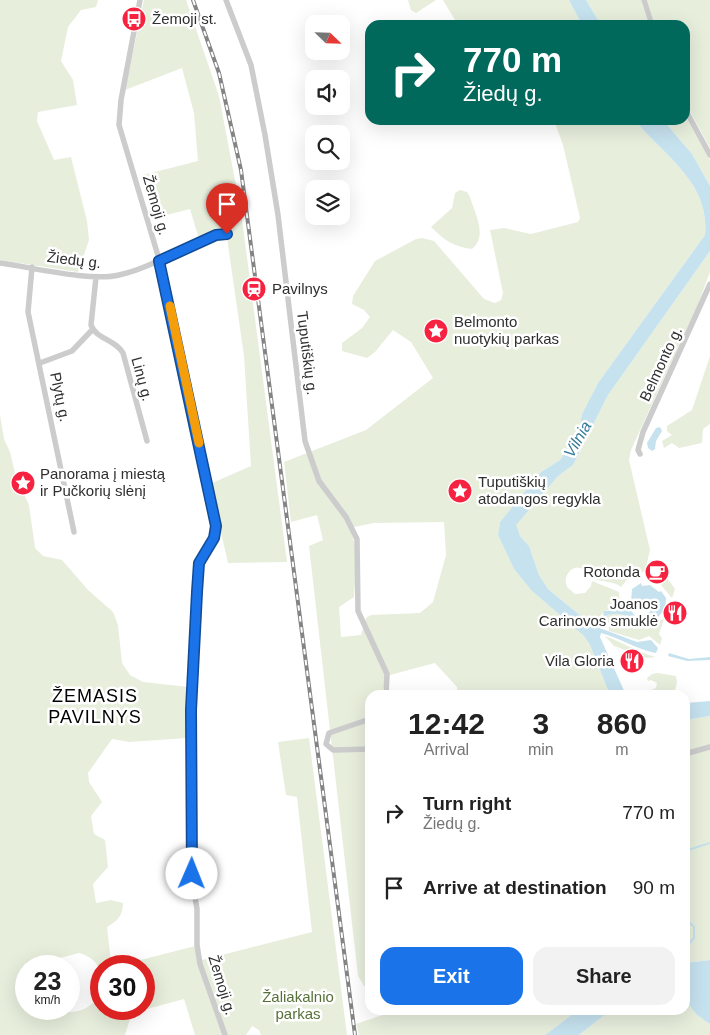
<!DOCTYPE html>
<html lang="en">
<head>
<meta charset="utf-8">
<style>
	body { margin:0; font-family:Arial,sans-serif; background:#f2f2f2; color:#222; height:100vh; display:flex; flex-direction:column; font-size:19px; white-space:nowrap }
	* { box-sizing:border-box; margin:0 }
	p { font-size:16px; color:#767676 }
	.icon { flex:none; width:28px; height:28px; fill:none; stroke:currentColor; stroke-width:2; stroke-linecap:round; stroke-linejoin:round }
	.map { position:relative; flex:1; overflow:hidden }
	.side { position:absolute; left:365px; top:690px; width:325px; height:325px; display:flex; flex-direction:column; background:#fff; border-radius:15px; box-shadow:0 5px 20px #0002 }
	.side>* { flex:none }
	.hud { position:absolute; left:365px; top:20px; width:325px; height:105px; border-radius:15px; box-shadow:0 5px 20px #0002; background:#00695c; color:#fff; overflow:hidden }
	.needle { width:32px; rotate:113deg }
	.controls { position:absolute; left:305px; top:15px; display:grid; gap:10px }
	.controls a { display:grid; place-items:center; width:45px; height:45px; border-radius:10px; background:#fff; box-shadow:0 5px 20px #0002; font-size:25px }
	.speed { position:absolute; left:15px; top:955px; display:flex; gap:10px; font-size:25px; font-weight:700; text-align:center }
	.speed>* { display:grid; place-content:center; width:65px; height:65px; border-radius:50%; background:#fff; box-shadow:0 5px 20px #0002; line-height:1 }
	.speed small { font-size:12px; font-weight:400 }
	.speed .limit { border:8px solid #d22; background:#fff; color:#111 }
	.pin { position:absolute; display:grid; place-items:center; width:42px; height:42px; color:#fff; margin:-51px -21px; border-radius:50% 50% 50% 0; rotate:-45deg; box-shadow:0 0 5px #0007 }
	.pin .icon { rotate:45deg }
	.me { position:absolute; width:55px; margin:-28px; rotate:1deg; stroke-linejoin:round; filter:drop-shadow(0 0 4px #0008) }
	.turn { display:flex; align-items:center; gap:18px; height:105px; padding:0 15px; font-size:22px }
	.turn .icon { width:65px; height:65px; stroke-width:2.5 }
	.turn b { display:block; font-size:35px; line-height:42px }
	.eta { display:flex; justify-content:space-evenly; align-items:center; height:85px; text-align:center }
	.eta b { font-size:30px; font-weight:700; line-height:35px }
	.action { display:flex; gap:10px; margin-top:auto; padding:10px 15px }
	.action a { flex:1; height:58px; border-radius:15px; background:#1a73e8; color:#fff; font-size:20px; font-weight:700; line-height:58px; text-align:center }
	.action a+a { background:#f2f2f2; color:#222 }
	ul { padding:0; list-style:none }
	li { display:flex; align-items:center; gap:15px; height:75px; padding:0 15px }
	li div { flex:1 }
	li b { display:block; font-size:19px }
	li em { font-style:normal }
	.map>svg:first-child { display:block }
	.green { fill:#e7eedc; fill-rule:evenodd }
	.water { fill:#c6e2ef }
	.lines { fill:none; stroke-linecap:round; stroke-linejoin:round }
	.stream { stroke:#c6e2ef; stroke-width:2 }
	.minor { stroke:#ccc; stroke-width:5.5 }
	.rail-casing { stroke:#848484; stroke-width:4 }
	.rail { stroke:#fff; stroke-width:2; stroke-dasharray:5.5; stroke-linecap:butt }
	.route-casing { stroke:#114b97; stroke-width:12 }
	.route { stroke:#1a73e8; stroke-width:9 }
	.slow { stroke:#f59e0b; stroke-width:9 }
	.labels { text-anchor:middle; stroke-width:5; stroke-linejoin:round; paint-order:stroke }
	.poi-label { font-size:15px; fill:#2f2f2f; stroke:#fff; text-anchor:start }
	.street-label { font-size:15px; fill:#2f2f2f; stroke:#fff }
	.park-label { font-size:15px; fill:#567038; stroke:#fff }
	.water-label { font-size:16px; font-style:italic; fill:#347a9a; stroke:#fff }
	.quarter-label { font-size:18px; letter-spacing:1px; fill:#000; stroke:#fff }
</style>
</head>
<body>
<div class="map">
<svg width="710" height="1035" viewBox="0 0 710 1035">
	<rect width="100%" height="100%" fill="#fff"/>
	<path class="green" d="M0,0h98l-2,7 -15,3 -13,17 -7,34 12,19 4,25 -39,7 -1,9 17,39 17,-3 16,64 2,19 -11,32 -78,-12z
		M144,0h42l33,96 22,116 46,350 -59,1 -18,-79 41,-18 -7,-110 -18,-125 -27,8 -9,-30 -35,9 -12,-43 55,-14 -4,-48 -12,-45 -57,22z
		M408,0h28l-20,13 -5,-3z
		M443,0h126l13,25h-124z
		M586,0h55l8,25h-48z
		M647,0h63v148l-25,-46v-77h-30z
		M685,115l25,45v26l-18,-32 -29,-34h22z
		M554,120h81c28,36 75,61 70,115l-107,148 -16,31 -3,15 -9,17 -10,14 -19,12 -41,50 -2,13 16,34 17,21 53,46 6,9 20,50h-152l-1,-8 -22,-24 -45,12 -5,6 -3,14h-12v293l-6,-2 -6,-10 -49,-430 14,-6 -6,-25 -26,7 -7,-60 82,-32 67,-52 -22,-36 -18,-12 -18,22 -8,6 -25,-7v-8l20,-15 8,-11 -6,-7 -12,-6 1,-8 22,-35 41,-22 6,-1 12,3 50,58 11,4 6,-3 2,-7 -13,-63 14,-2 27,6 47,-12 2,-4 -17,-73zM444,522l2,33 -13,47 -13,11 -49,2 -5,3 -5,17 -20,2 -2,-30 15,-10c1,-23 6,-49 -5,-69l25,-5z
		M460,190l7,2 3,5c5,17 18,39 2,52 -18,-2 -28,-9 -41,-22l21,-19 3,-15z
		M710,251v21l-12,32 -67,146 -2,10 21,90 -5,21 -15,5 -9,11c-5,-5 -18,-5 -26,-8 -8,-3 -14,-19 -26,-7 -4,5 -4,10 -2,15l8,7 10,-1 6,-7 1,-5 27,11 1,14 -4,4h-10l-14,15 -44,-36 -9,-14 -10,-29 -9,-10 -5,-11 43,-49 15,-11 35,-70z
		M710,356v68l-7,5 -1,14 -23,5 -7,-5 -8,5 -2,-7 10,-6 -5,-4v-5l25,-16z
		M0,415l4,24 6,13 6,25 13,28 6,43 8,8 19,4 26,30 25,22 5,13 4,38 8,12 13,7 46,5 -2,51 -58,4 -17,-3 -24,34 1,9 13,20 -11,14 3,18 11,6 3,27 -15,17 3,19 15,-3 12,3c0,13 -6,18 -16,24l4,35h22l66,-17 3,15 110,-28 -15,-135 -11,-2 -8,-53 31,-4 38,297h-86l-2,-5 -7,-4 -6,9h-51l-11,-36 -52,14 -7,22h-125zM79,953c11,3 20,10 22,21v-8h43v43h-43v-28c0,20 -14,31 -32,31l-2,-3h-41v-43h31l-1,-7z
		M667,578l8,11 -3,9 -11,-13z
		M616,612l13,2 8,4 -1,4 12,2 16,-5 -5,15 3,4 -2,7 -11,-9 -10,4 -30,-9v-7l-4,-8z
		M605,636c17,6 34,17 51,21l-9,1 -33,-12z
		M658,673l18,3 1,6 -3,13h-23l-1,-5 6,-2 1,-5 -6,-3 -3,1 -1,-3 5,-4z
		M710,716v244l-25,3v-243z
		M685,993c5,15 12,23 25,31v11h-131l32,-25h74z
		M397,1010h181l-33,25h-186l-3,-11z"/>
	<path class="water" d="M569,0h17l15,25h-19z
		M635,120h28l29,34 18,32v65l-102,144 -35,70 -15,11 -42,49 4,11 9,10 10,29 9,14 44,36 11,-9 1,-5 12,-1 3,-4 12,4 5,8c-14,-4 -32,-10 -39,9l40,15 14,-2 7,8 -2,5c-18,-3 -36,-15 -55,-20l-1,4 26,58h-16l-20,-50 -6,-9 -53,-46 -17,-21 -16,-34 2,-13 41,-50 19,-12 10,-14 9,-17 3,-15 16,-31 107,-148c5,-54 -42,-79 -70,-115z
		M656,428l4,-1 2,4 -6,10 -1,8 -3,2 -4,-3 -1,-5z
		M641,583l1,3 8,-1 9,7 2,-1 5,7c1,14 -14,31 -27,19l11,-5v-7l-4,-2 -8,5 -7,-5 1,-14z
		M669,653l20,6 21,-2v3l-23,1 -19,-5z
		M710,701v15l-25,4v-17z
		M710,960v64c-28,-17 -25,-32 -25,-61z
		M578,1010h33l-32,25h-34z"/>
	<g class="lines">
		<path class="stream" d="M685,851l25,-8
			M685,918l9,9v11l-9,10"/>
		<path class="minor" d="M140,0l-19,100 -2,25 43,144 54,257 -3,11 -14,26 -2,29 -6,118v164l6,35v36l3,19 25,71
			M226,0l25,65 14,70 13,80 27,226 14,40 27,36 11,22 1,72 29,63 -1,21
			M644,0l8,25
			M685,109l25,46
			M0,263c31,4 91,19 119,12 38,-8 70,-35 108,-42
			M32,267l-4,45 46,220
			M96,277l-5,48c5,14 25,15 32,28l24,88
			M40,363l32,-12 21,-22
			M640,454l-2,-4 5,-18 67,-148
			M370,719l-41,14 -3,11 7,6 37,-1
			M685,754l25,-7"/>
		<defs>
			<path id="rail" d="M193,0l26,73 22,97 114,865"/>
		</defs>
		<use href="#rail" class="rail-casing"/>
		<use href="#rail" class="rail"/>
	</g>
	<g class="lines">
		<defs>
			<path id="route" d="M192,874l-1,-164 6,-118 2,-29 15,-25 2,-12 -57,-265 57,-26 11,-1"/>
		</defs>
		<use href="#route" class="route-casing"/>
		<use href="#route" class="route"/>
		<path class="slow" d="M170,306l29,137"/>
	</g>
	<defs>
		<symbol id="bus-disc" viewBox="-11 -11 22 22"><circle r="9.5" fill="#f72140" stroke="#fff"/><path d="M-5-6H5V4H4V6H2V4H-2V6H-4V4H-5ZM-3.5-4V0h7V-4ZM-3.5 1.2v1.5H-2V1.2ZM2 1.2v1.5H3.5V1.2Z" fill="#fff"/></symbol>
		<symbol id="station-disc" viewBox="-11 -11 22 22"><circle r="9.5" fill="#f72140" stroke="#fff"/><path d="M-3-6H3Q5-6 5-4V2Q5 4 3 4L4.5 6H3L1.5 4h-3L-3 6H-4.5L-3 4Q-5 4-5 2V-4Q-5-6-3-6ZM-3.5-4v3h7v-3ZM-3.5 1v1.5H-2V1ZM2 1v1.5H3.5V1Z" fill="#fff"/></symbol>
		<symbol id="sight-disc" viewBox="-11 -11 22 22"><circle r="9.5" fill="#f72140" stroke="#fff"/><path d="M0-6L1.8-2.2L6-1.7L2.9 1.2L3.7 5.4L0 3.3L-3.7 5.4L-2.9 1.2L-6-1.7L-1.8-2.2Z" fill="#fff"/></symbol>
		<symbol id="cafe-disc" viewBox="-11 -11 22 22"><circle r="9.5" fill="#f72140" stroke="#fff"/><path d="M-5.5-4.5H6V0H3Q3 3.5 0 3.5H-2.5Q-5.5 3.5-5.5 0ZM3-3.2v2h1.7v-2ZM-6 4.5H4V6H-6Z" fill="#fff"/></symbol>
		<symbol id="restaurant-disc" viewBox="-11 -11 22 22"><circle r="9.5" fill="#f72140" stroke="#fff"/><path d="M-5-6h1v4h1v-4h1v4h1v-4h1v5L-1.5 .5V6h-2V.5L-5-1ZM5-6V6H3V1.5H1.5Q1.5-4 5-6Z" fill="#fff"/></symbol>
	</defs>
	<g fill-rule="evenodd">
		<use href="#bus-disc" x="120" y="5" width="28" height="28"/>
		<use href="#station-disc" x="240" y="275" width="28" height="28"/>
		<use href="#sight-disc" x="422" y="317" width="28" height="28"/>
		<use href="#sight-disc" x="9" y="469" width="28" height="28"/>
		<use href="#sight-disc" x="446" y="477" width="28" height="28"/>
		<use href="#cafe-disc" x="643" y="558" width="28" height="28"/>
		<use href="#restaurant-disc" x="661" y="599" width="28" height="28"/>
		<use href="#restaurant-disc" x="618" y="647" width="28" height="28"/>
	</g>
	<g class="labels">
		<g class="poi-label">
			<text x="152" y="24">Žemoji st.</text>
			<text x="272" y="294">Pavilnys</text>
			<text x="454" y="327">Belmonto<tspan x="454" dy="17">nuotykių parkas</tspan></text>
			<text x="40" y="479">Panorama į miestą<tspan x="40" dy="17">ir Pučkorių slėnį</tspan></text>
			<text x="478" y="487">Tuputiškių<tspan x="478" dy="17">atodangos regykla</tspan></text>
			<text x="640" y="577" text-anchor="end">Rotonda</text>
			<text x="658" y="609" text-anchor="end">Joanos<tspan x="658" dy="17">Carinovos smuklė</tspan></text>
			<text x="614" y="666" text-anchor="end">Vila Gloria</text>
		</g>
		<g class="street-label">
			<text transform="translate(156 205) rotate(74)" y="5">Žemoji g.</text>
			<text transform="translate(74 260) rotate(7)" y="5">Žiedų g.</text>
			<text transform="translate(307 353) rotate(83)" y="5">Tuputiškių g.</text>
			<text transform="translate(661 364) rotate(-65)" y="5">Belmonto g.</text>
			<text transform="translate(142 379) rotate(75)" y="5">Linų g.</text>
			<text transform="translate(60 397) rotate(78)" y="5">Plytų g.</text>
			<text transform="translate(222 985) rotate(73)" y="5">Žemoji g.</text>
		</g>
		<g class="park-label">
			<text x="298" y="1002">Žaliakalnio<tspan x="298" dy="17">parkas</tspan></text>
		</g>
		<g class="water-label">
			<text transform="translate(577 439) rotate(-60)" y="6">Vilnia</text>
		</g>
		<g class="quarter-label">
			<text x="95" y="702">ŽEMASIS<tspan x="95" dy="21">PAVILNYS</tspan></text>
		</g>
	</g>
</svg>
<div class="controls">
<a><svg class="needle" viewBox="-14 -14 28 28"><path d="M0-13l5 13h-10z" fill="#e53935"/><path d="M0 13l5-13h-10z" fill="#767676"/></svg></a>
<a><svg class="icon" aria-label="sound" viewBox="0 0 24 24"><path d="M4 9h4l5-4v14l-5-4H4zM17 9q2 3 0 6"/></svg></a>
<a><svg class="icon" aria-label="search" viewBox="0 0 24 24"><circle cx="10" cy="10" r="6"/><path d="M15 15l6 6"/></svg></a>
<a><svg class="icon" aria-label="layers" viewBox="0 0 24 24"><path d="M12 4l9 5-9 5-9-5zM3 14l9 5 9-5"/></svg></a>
</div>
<div class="speed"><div>23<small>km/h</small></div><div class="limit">30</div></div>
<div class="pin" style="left:227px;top:234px;background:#d93025"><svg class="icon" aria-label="arrive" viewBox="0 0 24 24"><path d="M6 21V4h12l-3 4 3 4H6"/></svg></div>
<svg class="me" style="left:192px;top:874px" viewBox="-20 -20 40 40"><circle r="19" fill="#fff"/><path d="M0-13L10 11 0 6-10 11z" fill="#1a73e8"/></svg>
<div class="hud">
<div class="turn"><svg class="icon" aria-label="right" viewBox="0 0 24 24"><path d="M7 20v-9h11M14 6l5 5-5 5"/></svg><div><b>770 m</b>Žiedų g.</div></div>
</div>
<section class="side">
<div class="eta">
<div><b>12:42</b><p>Arrival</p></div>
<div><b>3</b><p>min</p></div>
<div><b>860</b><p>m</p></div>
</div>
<ul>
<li><svg class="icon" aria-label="right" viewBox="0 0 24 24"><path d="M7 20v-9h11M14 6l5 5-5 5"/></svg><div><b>Turn right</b><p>Žiedų g.</p></div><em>770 m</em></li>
<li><svg class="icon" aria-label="arrive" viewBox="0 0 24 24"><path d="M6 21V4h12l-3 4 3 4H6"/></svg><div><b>Arrive at destination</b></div><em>90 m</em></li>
</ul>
<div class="action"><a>Exit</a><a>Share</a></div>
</section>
</div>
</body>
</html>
